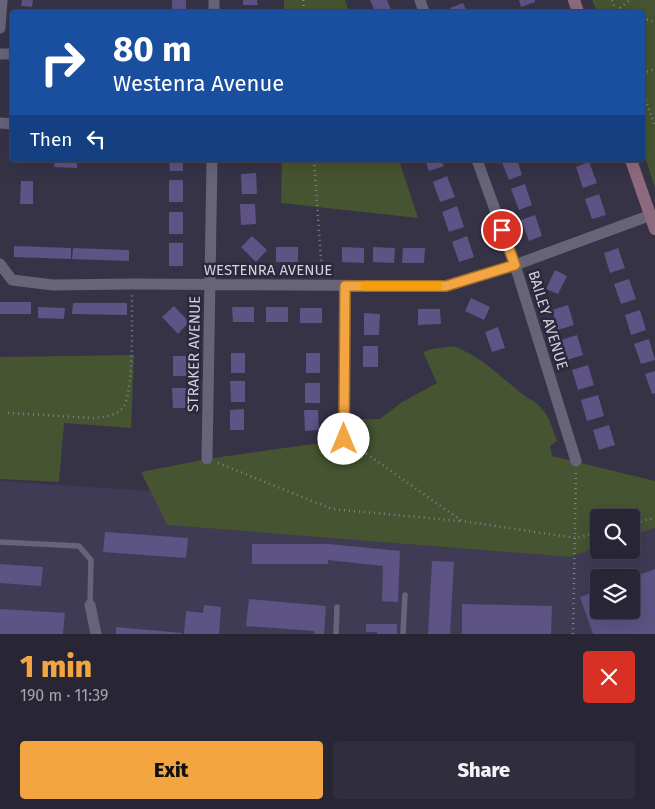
<!DOCTYPE html>
<html lang="en">
<head>
<meta charset="utf-8">
<style>
	body { margin:0; font-family:"Fira Sans",sans-serif; background:#302e3d; color:#f1f3f6; height:100vh; display:flex; flex-direction:column; font-size:19px; white-space:nowrap }
	* { box-sizing:border-box; margin:0 }
	p { font-size:16px; color:#a5a5ad }
	.icon { flex:none; width:28px; height:28px; fill:none; stroke:currentColor; stroke-width:2; stroke-linecap:round; stroke-linejoin:round }
	.map { position:relative; height:634px; overflow:hidden }
	.drawer { display:flex; flex-direction:column; background:#282635; flex:1 }
	.drawer>* { flex:none }
	.top-card { position:absolute; left:10px; top:10px; width:635px; height:152px; border-radius:5px; box-shadow:0 5px 20px #0002,0 0 0 1px #444350; background:#1a4fa0; color:#fff; overflow:hidden }
	.buttons { position:absolute; left:590px; top:509px; display:grid; gap:10px }
	.buttons a { display:grid; place-items:center; width:50px; height:50px; border-radius:5px; background:#282635; box-shadow:0 5px 20px #0002,0 0 0 1px #444350; font-size:25px }
	.pin { position:absolute; display:grid; place-items:center; width:42px; height:42px; color:#fff; margin:-21px; border:2px solid #fff; border-radius:50%; box-shadow:0 1px 5px #0007 }
	.me { position:absolute; width:55px; margin:-28px; rotate:0deg; stroke-linejoin:round; filter:drop-shadow(0 0 4px #0008) }
	.turn { display:flex; align-items:center; gap:18px; height:105px; padding:0 20px; font-size:22px }
	.turn .icon { width:65px; height:65px; stroke-width:2.5 }
	.turn b { display:block; font-size:35px; line-height:42px }
	.then { display:flex; align-items:center; height:48px; padding:0 20px; background:#0003; gap:10px; font-size:19px }
	.round { display:grid; place-items:center; flex:none; width:52px; height:52px; border-radius:5px; background:#302e3d }
	.summary { display:flex; align-items:center; justify-content:space-between; height:85px; padding:0 20px }
	h1 { font-size:30px; font-weight:800; line-height:38px; color:#f2a541 }
	.action { display:flex; gap:10px; margin-top:auto; padding:10px 20px }
	.action a { flex:1; height:58px; border-radius:5px; background:#f2a541; color:#111; font-size:20px; font-weight:800; line-height:58px; text-align:center }
	.action a+a { background:#302e3d; color:#f1f3f6 }
	.map>svg:first-child { display:block }
	.built { fill:#403b55; fill-rule:evenodd }
	.green { fill:#465431 }
	.building { fill:#5d5384 }
	.lines { fill:none; stroke-linecap:round; stroke-linejoin:round }
	.path { stroke:#828091; stroke-width:2.5; stroke-dasharray:1 4; stroke-linecap:butt }
	.lane { stroke:#67647a; stroke-width:5.5 }
	.street { stroke:#67647a; stroke-width:11 }
	.secondary { stroke:#8e6a7e; stroke-width:12 }
	.route-casing { stroke:#9d6b2a; stroke-width:12 }
	.route { stroke:#f2a541; stroke-width:9 }
	.slow { stroke:#f59e0b; stroke-width:9 }
	.labels { text-anchor:middle; stroke-width:5; stroke-linejoin:round; paint-order:stroke }
	.street-label { font-size:15px; fill:#d2d0dd; stroke:#2c283c }
</style>
</head>
<body>
<div class="map">
<svg width="655" height="634" viewBox="0 0 655 634">
	<rect width="100%" height="100%" fill="#363347"/>
	<path class="built" d="M0,481l150,10 17,34 402,32 30,-10v3h32v-14l24,-8v106h-655zM599,578h32v32h-32z"/>
	<path class="green" d="M284,0h61l4,12h-65z
		M592,0h63v188l-12,-37 -1,-139h-45z
		M282,160h117l19,58 -137,-15z
		M454,346c27,11 45,29 67,47 6,5 16,9 21,16 8,8 11,22 15,32l-7,5 2,10 103,25v47l-24,8v-18h-32v29l-29,10 -403,-32 -26,-53 66,-13 148,-21 -5,-5 1,-11 6,-3h23l22,-17 35,-19 -14,-31 9,-3z
		M134,355l-3,73 -67,-5 -5,59 -59,-3v-122z"/>
	<path class="building" d="M22,0h11l-1,7 -11,-1z
		M172,0h14v12h-14z
		M243,0h14l1,5h-15z
		M370,0h17l5,12h-17z
		M519,0h16v2l-14,5z
		M463,3l4,9h-16l-1,-4z
		M55,160h22v8l-23,-1z
		M169,160h14v11h-13z
		M241,160h18v2h-18z
		M425,160h16l3,6 -15,5z
		M501,160h16l5,15 -13,5z
		M589,162l8,21 -14,5 -7,-21z
		M256,173l1,21h-15l-1,-20z
		M447,176l8,21 -15,5 -7,-20z
		M169,180h14v22h-14z
		M21,181h12v23h-13z
		M525,184l7,21 -13,5 -8,-21z
		M599,194l7,21 -14,4 -7,-20z
		M240,204h15l1,20 -15,1z
		M457,206l7,21 -15,5 -7,-20z
		M169,212h14v22h-14z
		M535,215l7,21 -13,5 -8,-21z
		M252,236l15,14 -11,12 -15,-15z
		M467,236l7,21 -15,5 -7,-20z
		M169,243h14v23h-14z
		M14,246l57,2v11l-57,-2z
		M276,247h22v15h-22z
		M342,247l22,1v15l-22,-1z
		M373,247l22,1 -1,15 -21,-1z
		M73,248l56,2v11l-57,-2z
		M403,248h22l-1,15h-22z
		M618,248l7,20 -15,5 -6,-20z
		M555,270l12,6 -9,18 -12,-5z
		M629,279l7,20 -15,5 -7,-20z
		M471,298l19,9 -6,13 -19,-9z
		M0,302h31v12h-31z
		M73,303h54v12l-55,-1z
		M568,305l6,20 -16,5 -6,-20z
		M174,306l15,16 -11,12 -16,-17z
		M38,307l27,1 -1,11 -26,-1z
		M232,307h22v15h-21z
		M266,307h22v15h-22z
		M300,308h22v15h-22z
		M418,309h22l1,15 -23,1z
		M640,310l6,20 -15,5 -6,-20z
		M364,313l16,1 -1,21h-15z
		M498,327l7,21 -13,4 -7,-20z
		M577,335l6,20 -16,5 -6,-20z
		M649,339l6,21 -14,4 -7,-20z
		M363,346h15v21h-15z
		M231,353h14v20h-14z
		M306,353h14v20h-14z
		M173,356h14l1,20h-15z
		M588,365l6,20 -16,5 -6,-20z
		M655,371v22l-3,1 -7,-20z
		M230,381h15v21h-14z
		M305,383h15v20h-15z
		M172,388h15v20h-14z
		M598,395l6,21 -17,5 -6,-21z
		M244,409v21h-14v-20z
		M304,410h14l1,20 -14,1z
		M609,425l6,20 -16,5 -6,-20z
		M105,532l83,6 -2,20 -83,-6z
		M252,544h76l72,7 -2,51 -16,-1 1,-35 -55,-6v4h-76z
		M432,561l22,1 -4,72h-22z
		M0,564l43,3 -2,19 -41,-3z
		M655,569v65h-62l-13,-37 19,-7v20h32v-32z
		M249,599l77,7 -2,28h-10v-3l-68,-5z
		M462,604l90,2 -1,28h-89z
		M204,605l17,2 -2,27h-35l2,-23 17,2z
		M0,609l65,4 -2,21h-63z
		M366,624h31v10h-20v-2h-11z
		M116,627l66,6v1h-66z"/>
	<g class="lines">
		<path class="path" d="M303,0l1,12
			M612,0l4,12
			M616,11l14,-11
			M616,11l7,1
			M642,18l13,4
			M642,73l13,-4
			M642,90l13,36
			M314,160l8,113
			M8,413l85,5c10,-1 22,-2 29,-9 12,-11 10,-94 10,-114
			M354,445l108,76 114,17 23,-6
			M218,463l114,46 128,12
			M631,524l24,-6
			M573,634l3,-164"/>
		<path class="lane" d="M0,542l79,4 12,14 -1,45
			M336,634l1,-27
			M403,634l2,-39"/>
		<path class="street" d="M420,0l4,12
			M214,12v-12
			M0,28l2,-28
			M0,54h12
			M0,123l12,1
			M477,160l38,105 61,196
			M0,264l12,16 41,5 80,-1 314,2 68,-21 136,-50
			M344,439l1,-153
			M207,459l5,-299
			M90,605l6,29"/>
		<path class="secondary" d="M574,0l4,12
			M631,160l24,69"/>
	</g>
	<g class="lines">
		<defs>
			<path id="route" d="M344,439l1,-153h101l69,-21 -13,-35"/>
		</defs>
		<use href="#route" class="route-casing"/>
		<use href="#route" class="route"/>
		<path class="slow" d="M365,286h73"/>
	</g>
	<g class="labels">
		<g class="street-label">
			<text x="268" y="275">WESTENRA AVENUE</text>
			<text transform="translate(548 320) rotate(73)" y="5">BAILEY AVENUE</text>
			<text transform="translate(194 354) rotate(-89)" y="5">STRAKER AVENUE</text>
		</g>
	</g>
</svg>
<div class="buttons">
<a><svg class="icon" aria-label="search" viewBox="0 0 24 24"><circle cx="10" cy="10" r="6"/><path d="M15 15l6 6"/></svg></a>
<a><svg class="icon" aria-label="layers" viewBox="0 0 24 24"><path d="M12 4l9 5-9 5-9-5zM3 14l9 5 9-5"/></svg></a>
</div>
<div class="pin" style="left:502px;top:230px;background:#d93025"><svg class="icon" aria-label="arrive" viewBox="0 0 24 24"><path d="M6 21V4h12l-3 4 3 4H6"/></svg></div>
<svg class="me" style="left:344px;top:439px" viewBox="-20 -20 40 40"><circle r="19" fill="#fff"/><path d="M0-13L10 11 0 6-10 11z" fill="#f2a541"/></svg>
<div class="top-card">
<div class="turn"><svg class="icon" aria-label="right" viewBox="0 0 24 24"><path d="M7 20v-9h11M14 6l5 5-5 5"/></svg><div><b>80 m</b>Westenra Avenue</div></div>
<div class="then">Then<svg class="icon" aria-label="left" viewBox="0 0 24 24"><path d="M17 20v-9H6M10 6l-5 5 5 5"/></svg></div>
</div>
</div>
<section class="drawer">
<div class="summary"><div><h1>1 min</h1><p>190 m · 11:39</p></div><a class="round" style="background:#d93025;color:#fff"><svg class="icon" aria-label="close" viewBox="0 0 24 24"><path d="M6 6l12 12M18 6L6 18"/></svg></a></div>
<div class="action"><a>Exit</a><a>Share</a></div>
</section>
</body>
</html>
